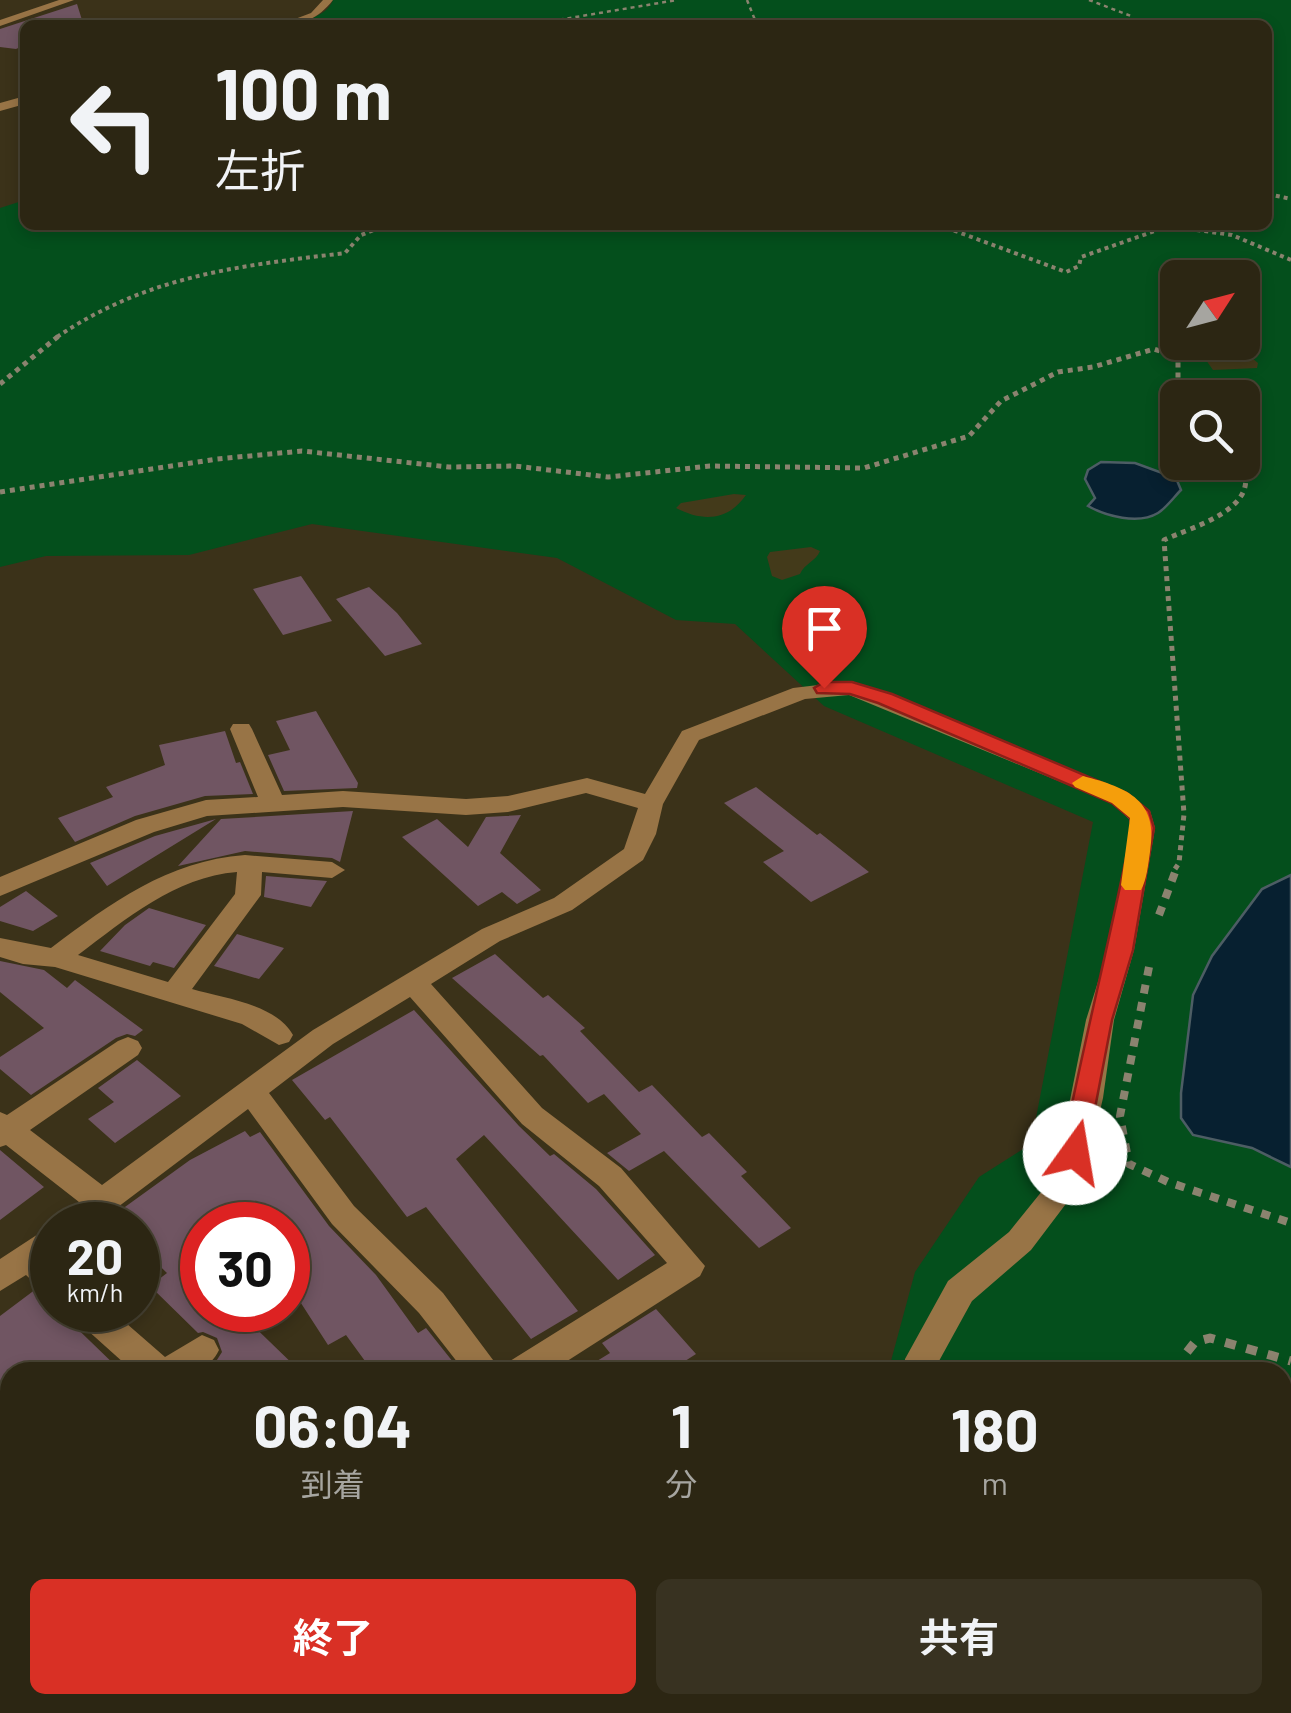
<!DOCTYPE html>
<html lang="ja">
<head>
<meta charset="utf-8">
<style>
	body { margin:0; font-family:Barlow,"Noto Sans JP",sans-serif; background:#383221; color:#f1f3f6; height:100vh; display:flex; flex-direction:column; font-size:38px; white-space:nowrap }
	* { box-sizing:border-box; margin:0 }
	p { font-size:32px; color:#a6a5a0 }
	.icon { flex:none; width:55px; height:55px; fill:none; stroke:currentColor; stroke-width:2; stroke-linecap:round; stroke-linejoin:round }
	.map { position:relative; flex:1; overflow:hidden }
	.panel { position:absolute; left:0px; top:1362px; width:1292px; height:352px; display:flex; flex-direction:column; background:#2c2613; border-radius:30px 30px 0 0; box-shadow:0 5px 15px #0003,0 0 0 2px #484333 }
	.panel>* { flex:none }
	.top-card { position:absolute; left:20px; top:20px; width:1252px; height:210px; border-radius:15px; box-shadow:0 5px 15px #0003,0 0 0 2px #484333; background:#2c2613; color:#f1f3f6; overflow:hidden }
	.needle { width:65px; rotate:54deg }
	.buttons { position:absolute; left:1160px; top:260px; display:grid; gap:20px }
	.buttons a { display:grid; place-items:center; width:100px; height:100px; border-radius:15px; background:#2c2613; box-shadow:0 5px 15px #0003,0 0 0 2px #484333; font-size:50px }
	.speed { position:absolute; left:30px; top:1202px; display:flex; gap:20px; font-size:50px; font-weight:700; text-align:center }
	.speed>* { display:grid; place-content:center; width:130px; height:130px; border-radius:50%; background:#2c2613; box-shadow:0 5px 15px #0003,0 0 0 2px #484333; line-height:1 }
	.speed small { font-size:25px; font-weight:400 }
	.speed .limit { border:15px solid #d22; background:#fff; color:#111 }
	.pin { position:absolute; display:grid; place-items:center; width:85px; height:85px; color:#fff; margin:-102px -42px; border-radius:50% 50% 50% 0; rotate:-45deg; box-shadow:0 0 10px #0007 }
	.pin .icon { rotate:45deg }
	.me { position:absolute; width:110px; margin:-55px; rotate:13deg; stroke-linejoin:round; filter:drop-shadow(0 0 8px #0008) }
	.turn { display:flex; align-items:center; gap:35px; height:210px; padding:0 30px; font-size:45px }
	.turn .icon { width:130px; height:130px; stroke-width:2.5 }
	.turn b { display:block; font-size:70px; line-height:85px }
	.eta { display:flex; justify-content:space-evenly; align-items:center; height:170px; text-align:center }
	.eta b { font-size:60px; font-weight:700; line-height:70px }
	.cta { display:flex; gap:20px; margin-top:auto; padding:20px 30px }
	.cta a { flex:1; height:115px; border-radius:15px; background:#d93025; color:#fff; font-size:40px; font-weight:700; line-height:115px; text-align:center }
	.cta a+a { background:#383221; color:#f1f3f6 }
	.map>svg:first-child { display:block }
	.green { fill:#044f1c; fill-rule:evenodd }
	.sand { fill:#433a1a }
	.water { fill:#072030; stroke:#4d5d64; stroke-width:2.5 }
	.building { fill:#705562 }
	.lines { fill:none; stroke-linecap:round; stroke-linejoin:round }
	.path-far4 { stroke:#8b836f; stroke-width:2.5; stroke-dasharray:4 4; stroke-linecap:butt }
	.path-far3 { stroke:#8b836f; stroke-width:4; stroke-dasharray:4 4; stroke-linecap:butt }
	.path-far2 { stroke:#8b836f; stroke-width:5; stroke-dasharray:5 5; stroke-linecap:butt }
	.path-far1 { stroke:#8b836f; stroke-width:8; stroke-dasharray:9 9; stroke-linecap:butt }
	.path { stroke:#8b836f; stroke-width:9; stroke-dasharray:11 11; stroke-linecap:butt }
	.minor { fill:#987446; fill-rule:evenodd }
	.route { fill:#d93025; stroke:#8d1f18; stroke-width:2.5 }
	.slow { fill:#f59e0b }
</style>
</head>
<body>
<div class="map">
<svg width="1291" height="1713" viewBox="0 0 1291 1713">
	<rect width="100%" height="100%" fill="#3b3219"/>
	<path class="green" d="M333,0h958v1713h-336l-1,-8h328v-333h-394l27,-100 64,-95 52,-33 62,-322 -269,-116 -89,-82 -59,-4 -119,-62 -245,-34 -123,31 -143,1 -46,11v-359l25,-8v25h1243v-200h-979c17,-5 37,-8 44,-25zM1178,278h64v64h-64zM1178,398h64v64h-64z"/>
	<path class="sand" d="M1200,343c20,-1 26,11 46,10l12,10 -1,5 -44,2 -17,-24z
		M734,494l12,1c-18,26 -43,27 -70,13l5,-5z
		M811,547l9,4c-4,10 -16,13 -20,23l-18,6 -10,-4 -5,-19 3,-5z"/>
	<path class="water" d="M1101,462l34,1 41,15 5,12c-7,7 -15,18 -23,23 -20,12 -52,3 -70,-7l7,-8 -10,-19 3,-9z
		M1291,875v292l-39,-19 -59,-13 -12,-17v-25l12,-98 19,-39 50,-67z"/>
	<path class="building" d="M77,4l5,16 -11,5h-46v20l-9,4 -16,-2v-18z
		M301,576l31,45 -49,14 -30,-46z
		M369,587l28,26 25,31 -37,12 -49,-57z
		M316,711l42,72 -1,5 -73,3 -16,-36 22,-5 -14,-29z
		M225,731l11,32 4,-1 13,32 -48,2 -70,20 -60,26 -17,-24 55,-21 -7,-10 59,-22 -6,-20z
		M756,787l61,48 3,-2 49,39 -58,30 -48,-40 21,-11 -60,-48z
		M353,811l-13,51 -8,-4 -87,-7 -67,15 43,-47z
		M521,815l-21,38 41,37 -24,14 -15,-12 -24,14 -76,-69 35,-18 31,28 18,-30z
		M216,819l-109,67 -17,-23 65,-27z
		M266,876l61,5 -16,26 -47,-10z
		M26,891l32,25 -25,15 -33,-10v-14z
		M149,908l57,17 -32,43 -21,-6 -3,4 -50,-15 25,-26z
		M237,934l47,14 -25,31 -45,-13z
		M495,954l48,44 5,-3 37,33 -5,3 59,61 13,-7 50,52 7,-4 38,39 -6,4 50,52 -32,20 -95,-97 -35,20 -22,-18 34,-19 -37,-40 -16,9 -45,-48 -3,1 -88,-78z
		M0,961l44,9 23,18 8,-8 68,50 -8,6 -8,-2 -11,4 -85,57 -31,-26v-12l44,-29 -44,-36z
		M414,1010l105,116 31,30 4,-2 42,35 59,66 -37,25 -134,-145 -28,24 122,152 -47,28 -105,-132 -19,10 -77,-100 -5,3 -33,-40z
		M137,1060l44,36 -66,47 -27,-24 26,-17 -16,-14z
		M245,1131l5,6 10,-5 69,94 47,49 42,58 8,-5 35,44h-88l-27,-37 -18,10 -40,-62v-58h-86v85h35l64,62h-101l15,-9 7,-11 -5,-14 -14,-6 -5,1 -48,-47 17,-13 -29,-28v-20h-38l90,-65z
		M0,1150l44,37 -44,33z
		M36,1289l16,16v5h6l64,62h-112v17l-10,8v-81z
		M656,1309l40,45 -28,18h-89l31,-19 -8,-10z"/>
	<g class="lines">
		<path class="path-far4" d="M747,0l8,20 -2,5
			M1089,0l42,16 2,5 -5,4
			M528,25l149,-25"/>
		<path class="path-far3" d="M1268,194l23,5
			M939,225l127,47 13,-6 2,-9 88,-31 63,9 59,25
			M57,337c92,-62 182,-71 288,-84l16,-18 15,-6 78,-4"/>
		<path class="path-far2" d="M0,384l61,-50
			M0,492l217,-33 85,-8 147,16 66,-1 93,11 102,-11 154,2 105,-32 32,-35 57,-29 35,-5 61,-18 24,8v26l7,15
			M1175,869l4,-6 5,-49 -20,-274c27,-13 103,-32 76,-78"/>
		<path class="path-far1" d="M1159,915l18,-48
			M1149,967l-29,149 9,48 39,18 123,41"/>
		<path class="path" d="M1187,1372l-4,-15 12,-15 15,-4 81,23
			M1282,1420l9,3"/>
		<path class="minor" d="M59,0h15l-74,26v-6z
			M323,0h10c-15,19 -30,25 -54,25l32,-12z
			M25,96v8l-25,7v-8z
			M852,681l276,112 22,18 5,17 -21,122 -20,70 -11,78 -19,82 -53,70 -59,51 -33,60 -1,11h-34l1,-13 43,-78 61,-49 46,-57 31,-155 22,-70 23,-122 -2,-9 -17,-16 -263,-108 -44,4 -106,41 -36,64 -7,30 -13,26 -71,50 -72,31 -69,43 111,124 79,60 84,98 -5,10 -150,96h-45l5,-11 157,-98 -68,-77 -77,-62 -112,-127 -77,47 -64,49 85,113 89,87 59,79h-37l-46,-59 -87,-89 -84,-115 -154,116h-39l5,-9 19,-14 -73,-57 -6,2v-35l7,3 111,-74 10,-4 10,4 4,7 -4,7 -108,75 72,55 211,-155 169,-101 72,-31 70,-49 14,-41 -52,-15 -78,19 -42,3 -123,-8 -136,9 -53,16 -154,64v-19l136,-57 70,-20 52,-3 -28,-68 3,-5h16l3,5 30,66 61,-4 123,8 42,-3 79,-18 58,16 37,-63 111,-43z
			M245,855l87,7 13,8 -13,8 -70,-6 -1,23 -69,94c31,9 84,15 101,46l-4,7 -10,3 -37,-21 -187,-57 -32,-3 -23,-7v-19l51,10c60,-45 116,-87 194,-93zM237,872l-2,22 -67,88 -90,-27c48,-36 97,-78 159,-83z
			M52,1225v68l-11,-4 -15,-14 -26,16v-32z
			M72,1310h39l54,47 37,-22 12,5 5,10c-15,32 -55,22 -85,22l-58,-52z
			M0,1598l10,4v52l-10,4z
			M328,1705h40l-2,8h-40z
			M1085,1705h45l3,8h-45z"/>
	</g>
	<path class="route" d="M824,682h28l40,12 235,99 22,18 5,17 -21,122 -21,70 -27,140 -10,4 -9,-4 -4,-7c21,-109 49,-216 70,-325l-2,-10 -18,-15 -234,-100 -28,-9 -33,-1 -3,-5z"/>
	<path class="slow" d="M1083,776c46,12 76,25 67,76 -2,13 -3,27 -9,38h-16l-4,-5 9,-67 -18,-15 -37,-16 -3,-4z"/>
</svg>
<div class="buttons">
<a><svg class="needle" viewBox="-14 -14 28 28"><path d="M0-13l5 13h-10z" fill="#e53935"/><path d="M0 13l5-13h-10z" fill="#a6a5a0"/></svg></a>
<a><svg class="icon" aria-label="search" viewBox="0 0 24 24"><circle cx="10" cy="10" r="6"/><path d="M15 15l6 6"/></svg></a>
</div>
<div class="speed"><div>20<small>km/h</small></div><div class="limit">30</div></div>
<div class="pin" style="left:824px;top:688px;background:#d93025"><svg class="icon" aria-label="arrive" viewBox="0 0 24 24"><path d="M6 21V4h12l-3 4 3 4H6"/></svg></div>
<svg class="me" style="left:1075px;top:1153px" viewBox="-20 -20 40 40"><circle r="19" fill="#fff"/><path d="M0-13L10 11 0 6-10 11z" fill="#d93025"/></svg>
<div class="top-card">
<div class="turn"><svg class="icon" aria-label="left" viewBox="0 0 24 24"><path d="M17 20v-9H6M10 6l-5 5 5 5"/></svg><div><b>100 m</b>左折</div></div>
</div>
<section class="panel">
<div class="eta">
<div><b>06:04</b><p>到着</p></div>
<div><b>1</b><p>分</p></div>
<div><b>180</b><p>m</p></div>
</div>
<div class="cta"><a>終了</a><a>共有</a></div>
</section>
</div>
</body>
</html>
